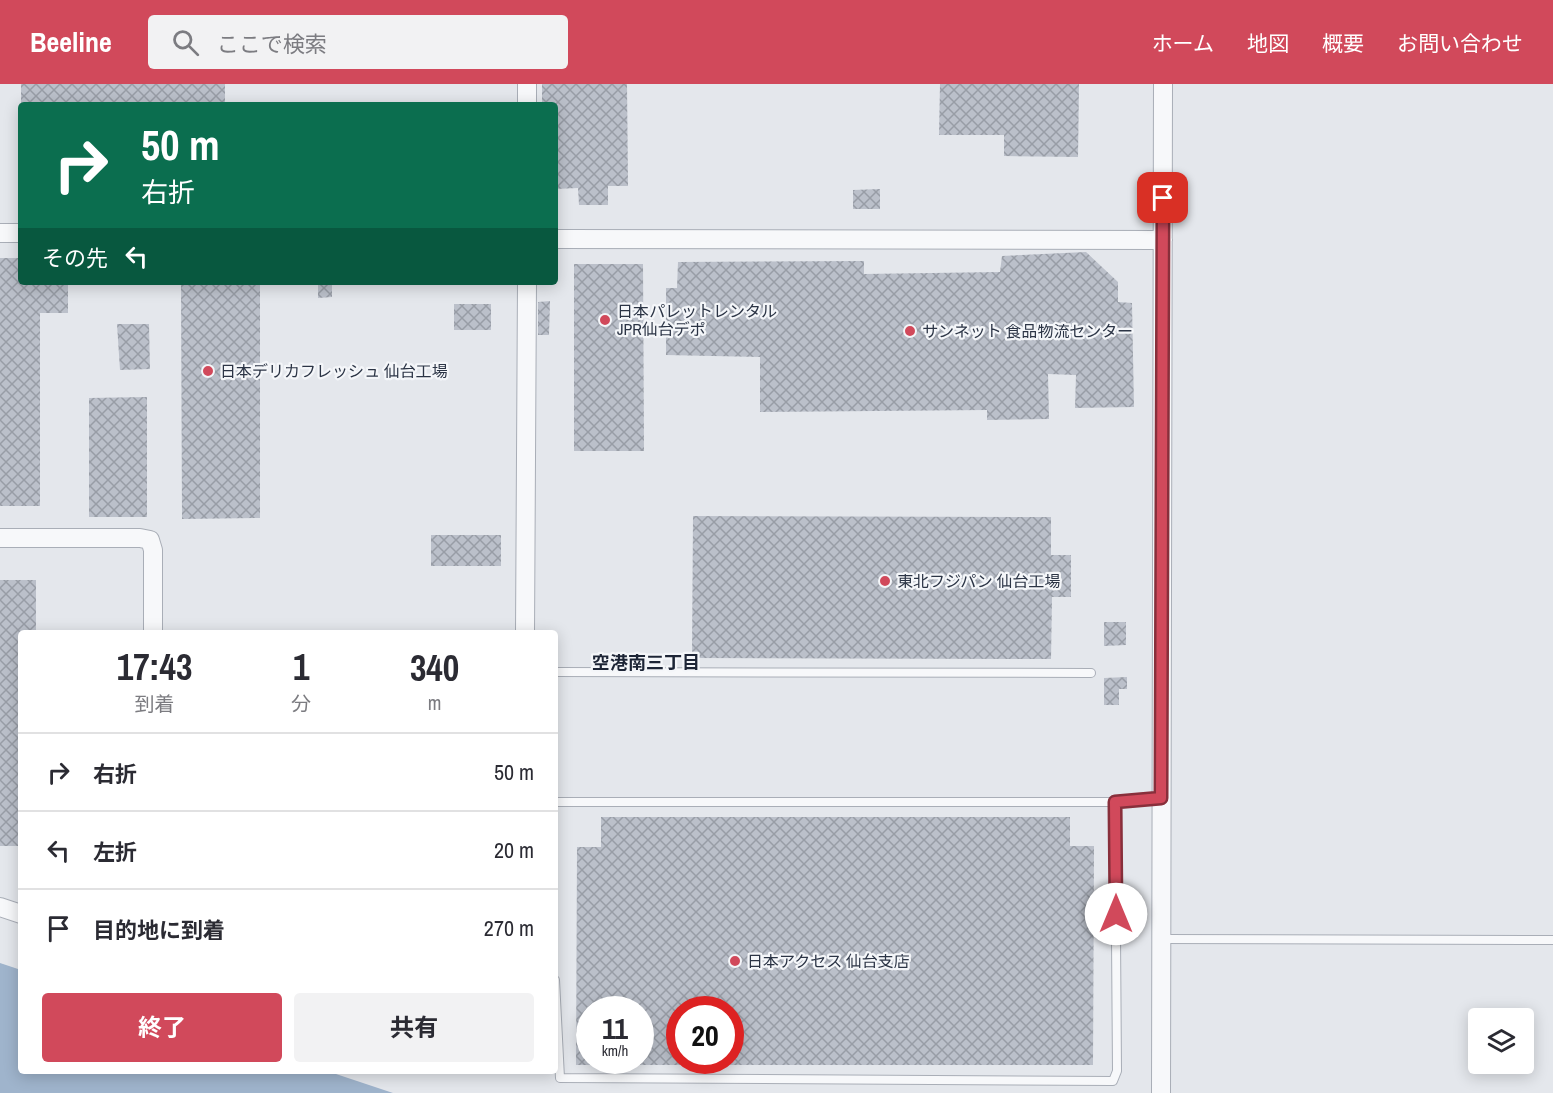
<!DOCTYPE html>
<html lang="ja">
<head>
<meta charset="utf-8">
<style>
	body { margin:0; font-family:"Archivo Narrow","Noto Sans JP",sans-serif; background:#f2f2f3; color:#2b2b33; height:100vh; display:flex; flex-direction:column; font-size:22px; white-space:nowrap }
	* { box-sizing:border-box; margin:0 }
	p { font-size:20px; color:#7c7c81 }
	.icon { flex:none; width:33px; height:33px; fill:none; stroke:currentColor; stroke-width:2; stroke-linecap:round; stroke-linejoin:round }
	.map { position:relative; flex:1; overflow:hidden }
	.panel { position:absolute; left:18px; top:546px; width:540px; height:444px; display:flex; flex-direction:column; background:#fff; border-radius:6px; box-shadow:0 3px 15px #0003 }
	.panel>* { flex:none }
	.hud { position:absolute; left:18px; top:18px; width:540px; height:183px; border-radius:6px; box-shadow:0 3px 15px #0003; background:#0b6e4f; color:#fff; overflow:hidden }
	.controls { position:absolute; left:1468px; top:924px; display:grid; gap:12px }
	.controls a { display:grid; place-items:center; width:66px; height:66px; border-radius:6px; background:#fff; box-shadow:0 3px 15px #0003; font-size:30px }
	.speed { position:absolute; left:576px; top:912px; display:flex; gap:12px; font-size:30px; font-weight:700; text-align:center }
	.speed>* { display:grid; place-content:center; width:78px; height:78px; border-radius:50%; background:#fff; box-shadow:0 3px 15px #0003; line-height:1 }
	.speed small { font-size:15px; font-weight:400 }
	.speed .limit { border:9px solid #d22; background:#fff; color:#111 }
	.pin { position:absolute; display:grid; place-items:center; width:51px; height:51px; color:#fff; margin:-26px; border-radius:12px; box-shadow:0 3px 9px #0006 }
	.me { position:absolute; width:66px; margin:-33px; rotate:0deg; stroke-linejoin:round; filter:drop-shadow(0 0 4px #0008) }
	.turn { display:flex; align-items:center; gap:21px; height:126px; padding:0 24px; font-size:27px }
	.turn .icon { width:78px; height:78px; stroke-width:2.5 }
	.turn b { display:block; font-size:42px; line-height:51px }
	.then { display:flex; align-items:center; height:57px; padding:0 24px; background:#0003; gap:12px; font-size:22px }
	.eta { display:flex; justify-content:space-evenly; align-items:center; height:102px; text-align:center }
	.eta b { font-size:36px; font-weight:700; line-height:42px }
	.primary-button { display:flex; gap:12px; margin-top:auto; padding:12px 24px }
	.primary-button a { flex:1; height:69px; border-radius:6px; background:#d1495b; color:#fff; font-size:24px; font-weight:700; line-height:69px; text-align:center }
	.primary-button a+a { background:#f2f2f3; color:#2b2b33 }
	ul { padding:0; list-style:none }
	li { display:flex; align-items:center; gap:18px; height:78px; padding:0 24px; border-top:2px solid #e1e1e2 }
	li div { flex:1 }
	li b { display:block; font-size:22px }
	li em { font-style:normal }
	header { display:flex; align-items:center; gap:36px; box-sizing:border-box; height:84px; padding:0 30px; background:#d1495b; color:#fff }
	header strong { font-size:28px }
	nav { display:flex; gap:33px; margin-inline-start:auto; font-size:21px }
	.search { width:420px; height:54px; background:#f2f2f3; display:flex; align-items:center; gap:15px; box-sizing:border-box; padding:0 21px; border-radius:6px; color:#7c7c81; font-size:22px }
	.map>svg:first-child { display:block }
	.water { fill:#9fb4cc }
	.building { fill:url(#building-cross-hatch) }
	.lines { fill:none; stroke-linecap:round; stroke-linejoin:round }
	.service-casing { stroke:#a9aeb7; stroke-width:10 }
	.tertiary-casing { stroke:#a9aeb7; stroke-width:20 }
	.service { stroke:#f7f8fa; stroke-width:8 }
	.tertiary { stroke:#f7f8fa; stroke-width:18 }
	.route-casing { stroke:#882f3b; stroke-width:15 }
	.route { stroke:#d1495b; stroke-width:10 }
	.poi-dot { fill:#d1495b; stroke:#f4f6f9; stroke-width:2 }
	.labels { text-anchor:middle; stroke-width:4.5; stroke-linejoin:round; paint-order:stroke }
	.poi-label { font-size:16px; fill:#2b3445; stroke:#f4f6f9; text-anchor:start }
	.neighbourhood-label { font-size:18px; font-weight:bold; fill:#1d2536; stroke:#f4f6f9 }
</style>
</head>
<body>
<header>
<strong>Beeline</strong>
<div class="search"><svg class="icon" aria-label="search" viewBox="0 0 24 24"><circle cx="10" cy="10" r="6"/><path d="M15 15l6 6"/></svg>ここで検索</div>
<nav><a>ホーム</a><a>地図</a><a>概要</a><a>お問い合わせ</a></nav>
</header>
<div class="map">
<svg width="1553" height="1009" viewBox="0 0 1553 1009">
	<defs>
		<pattern id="building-cross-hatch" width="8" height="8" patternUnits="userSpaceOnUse" patternTransform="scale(1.5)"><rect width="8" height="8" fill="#bbc0ca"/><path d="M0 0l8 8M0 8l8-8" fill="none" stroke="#989da6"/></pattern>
	</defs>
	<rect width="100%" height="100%" fill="#e4e7ec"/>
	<path class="water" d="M0,879l21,7v101h306l66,22h-393z"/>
	<path class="building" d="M21,0h204v21h-204z
		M542,0h85l1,102h-20v19h-29l-1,-17 -23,1v-84h-13z
		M940,0h139l-1,73 -74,-1v-21h-65z
		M880,105v20h-27v-19z
		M1086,168l32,30v20l14,1 2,104 -59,1 1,-33 -28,-1 1,45 -62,1v-10l-227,2v-55l-94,-2v-67h11l1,-26 186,-1v13l136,-2 2,-16z
		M0,174h21v24h47v31h-28v193h-40z
		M574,180h69l1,187h-70z
		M181,198h79v236l-78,1z
		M318,200h14v13l-14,1z
		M550,217l-1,34h-11v-33z
		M454,220h37v26h-37z
		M117,240h32l1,45 -30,1z
		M147,313v120h-58v-119z
		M693,432l358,1v38h20v42h-19l-1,62 -359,-1z
		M431,451h70v31h-70z
		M0,496h36v53h-15v213h-21z
		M1104,538h22v23l-22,1z
		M1127,593v12h-8v16h-15v-27z
		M601,733h469v29h24l-1,219h-363v-55h-50v55h-40v-55h-50v55h-14l1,-218h24z"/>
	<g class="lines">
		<defs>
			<path id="service" d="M555,588l536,1
				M555,718h560l46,-4
				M1162,855l391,1
				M555,896l5,98 553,3 4,-10 -2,-269"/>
			<path id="tertiary" d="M527,21v-21
				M0,149h21
				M555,155l608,1
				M0,454h140l10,2 3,10v83
				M525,549l2,-351
				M0,823l21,7
				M1161,1009l2,-1009"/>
		</defs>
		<use href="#service" class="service-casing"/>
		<use href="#tertiary" class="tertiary-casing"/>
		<use href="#service" class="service"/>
		<use href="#tertiary" class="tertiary"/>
	</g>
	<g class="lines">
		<defs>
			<path id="route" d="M1116,830l-1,-112 46,-4 2,-600"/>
		</defs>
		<use href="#route" class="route-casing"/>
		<use href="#route" class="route"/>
	</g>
	<g class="poi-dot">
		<circle cx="605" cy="236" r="6"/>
		<circle cx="910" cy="247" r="6"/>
		<circle cx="208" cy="287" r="6"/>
		<circle cx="885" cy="497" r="6"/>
		<circle cx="735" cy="877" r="6"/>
	</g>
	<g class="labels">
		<g class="poi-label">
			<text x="617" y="233">日本パレットレンタル<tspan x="617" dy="18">JPR仙台デポ</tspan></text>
			<text x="922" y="253">サンネット 食品物流センター</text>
			<text x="220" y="293">日本デリカフレッシュ 仙台工場</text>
			<text x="897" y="503">東北フジパン 仙台工場</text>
			<text x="747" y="883">日本アクセス 仙台支店</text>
		</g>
		<g class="neighbourhood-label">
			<text x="646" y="585">空港南三丁目</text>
		</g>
	</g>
</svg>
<div class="controls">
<a><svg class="icon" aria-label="layers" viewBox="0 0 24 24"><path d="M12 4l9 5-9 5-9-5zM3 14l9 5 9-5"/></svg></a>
</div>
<div class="speed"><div>11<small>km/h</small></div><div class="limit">20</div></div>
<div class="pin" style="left:1163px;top:114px;background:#d93025"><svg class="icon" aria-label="arrive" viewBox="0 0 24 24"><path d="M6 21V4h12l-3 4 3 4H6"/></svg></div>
<svg class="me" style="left:1116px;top:830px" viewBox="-20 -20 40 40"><circle r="19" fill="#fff"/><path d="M0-13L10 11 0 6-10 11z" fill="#d1495b"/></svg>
<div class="hud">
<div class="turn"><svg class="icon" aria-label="right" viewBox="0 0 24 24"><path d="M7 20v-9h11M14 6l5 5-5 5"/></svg><div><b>50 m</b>右折</div></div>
<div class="then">その先<svg class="icon" aria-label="left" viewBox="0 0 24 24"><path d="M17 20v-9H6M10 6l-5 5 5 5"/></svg></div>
</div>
<section class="panel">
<div class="eta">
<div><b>17:43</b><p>到着</p></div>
<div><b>1</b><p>分</p></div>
<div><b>340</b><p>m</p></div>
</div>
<ul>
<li><svg class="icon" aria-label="right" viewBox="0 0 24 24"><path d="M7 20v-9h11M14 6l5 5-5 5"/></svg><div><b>右折</b></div><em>50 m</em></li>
<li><svg class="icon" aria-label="left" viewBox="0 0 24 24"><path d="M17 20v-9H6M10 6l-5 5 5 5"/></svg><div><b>左折</b></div><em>20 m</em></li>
<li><svg class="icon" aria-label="arrive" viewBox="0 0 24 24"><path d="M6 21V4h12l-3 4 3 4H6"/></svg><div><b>目的地に到着</b></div><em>270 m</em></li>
</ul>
<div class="primary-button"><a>終了</a><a>共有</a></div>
</section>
</div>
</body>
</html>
